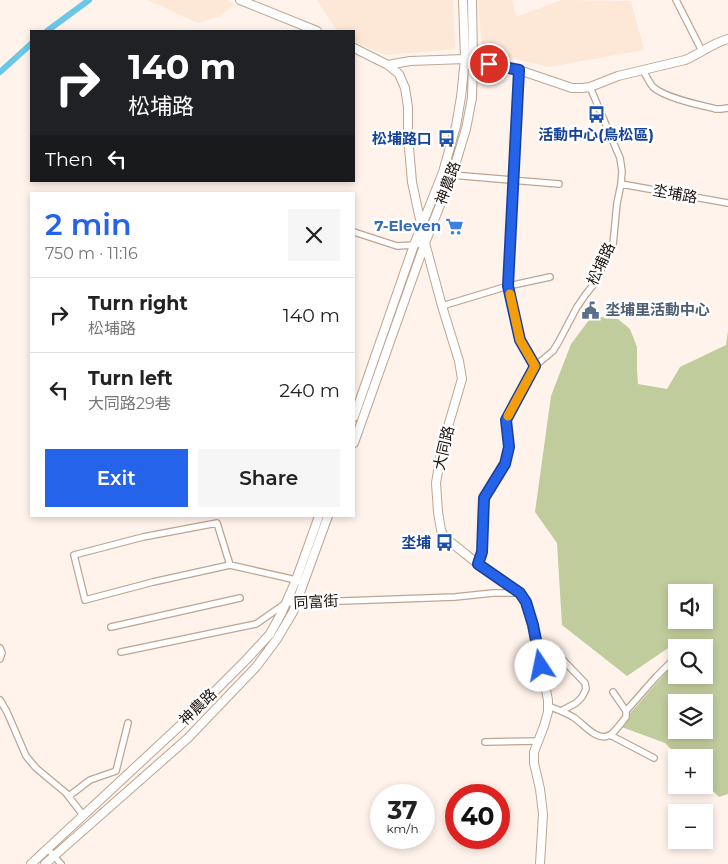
<!DOCTYPE html>
<html lang="en">
<head>
<meta charset="utf-8">
<style>
	body { margin:0; font-family:Montserrat,"Noto Sans TC",sans-serif; background:#f6f6f6; color:#222; height:100vh; display:flex; flex-direction:column; font-size:19px; white-space:nowrap }
	* { box-sizing:border-box; margin:0 }
	p { font-size:16px; color:#767676 }
	.icon { flex:none; width:28px; height:28px; fill:none; stroke:currentColor; stroke-width:2; stroke-linecap:round; stroke-linejoin:round }
	.map { position:relative; flex:1; overflow:hidden }
	.panel { position:absolute; left:30px; top:192px; width:325px; height:325px; display:flex; flex-direction:column; background:#fff; border-radius:0px; box-shadow:0 2px 8px #0003 }
	.panel>* { flex:none }
	.guide { position:absolute; left:30px; top:30px; width:325px; height:152px; border-radius:0px; box-shadow:0 2px 8px #0003; background:#202124; color:#fff; overflow:hidden }
	.buttons { position:absolute; left:668px; top:584px; display:grid; gap:10px }
	.buttons a { display:grid; place-items:center; width:45px; height:45px; border-radius:0px; background:#fff; box-shadow:0 2px 8px #0003; font-size:25px }
	.speed { position:absolute; left:370px; top:784px; display:flex; gap:10px; font-size:25px; font-weight:700; text-align:center }
	.speed>* { display:grid; place-content:center; width:65px; height:65px; border-radius:50%; background:#fff; box-shadow:0 2px 8px #0003; line-height:1 }
	.speed small { font-size:12px; font-weight:400 }
	.speed .limit { border:8px solid #d22; background:#fff; color:#111 }
	.pin { position:absolute; display:grid; place-items:center; width:42px; height:42px; color:#fff; margin:-21px; border:2px solid #fff; border-radius:50%; box-shadow:0 1px 5px #0007 }
	.me { position:absolute; width:55px; margin:-28px; rotate:349deg; stroke-linejoin:round; filter:drop-shadow(0 0 4px #0008) }
	.turn { display:flex; align-items:center; gap:18px; height:105px; padding:0 15px; font-size:22px }
	.turn .icon { width:65px; height:65px; stroke-width:2.5 }
	.turn b { display:block; font-size:35px; line-height:42px }
	.then { display:flex; align-items:center; height:48px; padding:0 15px; background:#0003; gap:10px; font-size:19px }
	.round { display:grid; place-items:center; flex:none; width:52px; height:52px; border-radius:0px; background:#f6f6f6 }
	.overview { display:flex; align-items:center; justify-content:space-between; height:85px; padding:0 15px }
	h1 { font-size:30px; font-weight:600; line-height:38px; color:#2563eb }
	.button { display:flex; gap:10px; margin-top:auto; padding:10px 15px }
	.button a { flex:1; height:58px; border-radius:0px; background:#2563eb; color:#fff; font-size:20px; font-weight:600; line-height:58px; text-align:center }
	.button a+a { background:#f6f6f6; color:#222 }
	ul { padding:0; list-style:none }
	li { display:flex; align-items:center; gap:15px; height:75px; padding:0 15px; border-top:1px solid #e0e0e0 }
	li div { flex:1 }
	li b { display:block; font-size:19px }
	li em { font-style:normal }
	.map>svg:first-child { display:block }
	.built { fill:#fde7d7 }
	.green { fill:#c1cc9c; fill-rule:evenodd }
	.lines { fill:none; stroke-linecap:round; stroke-linejoin:round }
	.canal { stroke:#6ac7e7; stroke-width:6 }
	.street-casing { stroke:#bfa490; stroke-width:8 }
	.secondary-casing { stroke:#bfa490; stroke-width:10 }
	.street { stroke:#fff; stroke-width:5.5 }
	.secondary { stroke:#fff; stroke-width:8 }
	.route-casing { stroke:#184099; stroke-width:12 }
	.route { stroke:#2563eb; stroke-width:9 }
	.slow { stroke:#f59e0b; stroke-width:9 }
	.labels { text-anchor:middle; stroke-width:5; stroke-linejoin:round; paint-order:stroke }
	.transit-label { font-size:15px; font-weight:bold; fill:#164399; stroke:#fff; text-anchor:end }
	.street-label { font-size:15px; fill:#1e140d; stroke:#fff }
	.shop-label { font-size:15px; font-weight:bold; fill:#366cbe; stroke:#fff; text-anchor:end }
	.service-label { font-size:15px; font-weight:bold; fill:#4e5e75; stroke:#fff; text-anchor:start }
</style>
</head>
<body>
<div class="map">
<svg width="728" height="864" viewBox="0 0 728 864">
	<rect width="100%" height="100%" fill="#fff3eb"/>
	<path class="built" d="M148,0h80l6,5 -14,11 -22,7z
		M317,0h136l2,49 -69,6 -32,-13v-11h-17z
		M478,0h34l4,17 46,-17 69,1 13,49 -95,17 -54,-13 -13,-6z"/>
	<path class="green" d="M592,316l26,3 12,10 7,18v22l1,15 29,5 13,-22 46,-22 2,-14v463l-9,3 -15,-15v-24l-25,-1 -14,-14 -46,-17 57,-65v14h28v-27l-20,-1 -7,-5 -50,34 -65,-51 -5,-82 -22,-31 16,-116 20,-52zM676,592h28v28h-28zM676,702h28v28h-28z"/>
	<g class="lines">
		<path class="canal" d="M47,31l42,-31
			M0,72l31,-28"/>
		<defs>
			<path id="street" d="M676,0l26,51
				M519,70l-11,216 12,54 15,26
				M643,70c3,6 6,12 10,17 12,11 47,18 63,22h5l7,-1
				M610,133l32,-3
				M443,172l9,3 107,9
				M621,184l107,19
				M354,232l43,14 17,-1 11,-2
				M442,306l66,-20 42,-9
				M478,564l4,-12 2,-54 21,-34 4,-17 -3,-27 29,-54 18,-15 5,-8 19,-36 9,-13 8,-10 19,-39 4,-42 4,-19 1,-13 -2,-13 -30,-71
				M230,565l-13,-42 -74,14 -69,18 11,45 68,-18 77,-17 66,15 8,4
				M111,627l129,-29
				M0,648l2,5 -2,6
				M121,652l135,-28 30,-21 169,-6 38,-4h27
				M541,666l22,-6 22,23 1,6 -4,8 -6,6 -15,8
				M0,700l7,12 19,44 10,12 30,25 17,22
				M548,706c8,3 17,6 25,11 9,5 24,26 37,18 6,-4 11,-12 16,-18v-6l-13,-19
				M626,711l30,-34 20,-20
				M610,735l44,23
				M485,742l52,-1
				M69,796l21,-16 26,-9 12,-48
				M47,848l14,16"/>
			<path id="secondary" d="M240,0l77,31
				M354,48l34,17 11,9 6,14 3,19v29l4,46 13,61 17,63 17,55 3,18 -20,68 -6,36 2,29 3,18 3,7 14,11 20,16 42,29 6,9 7,23 15,75v12l-4,14 -10,26v11l6,26 3,25 -3,50
				M388,65l22,-4 55,-2 54,11 53,18h10l8,-1 28,-11 67,-16c15,-6 27,-17 43,-21
				M354,417l60,-172 29,-73 13,-46 5,-29 4,-38 -2,-59
				M354,443l71,-200 27,-68 14,-46 6,-31 1,-38 -1,-60
				M31,864l154,-143 62,-62 23,-25 12,-22 14,-32 23,-64
				M45,864l143,-126 68,-71 21,-28 16,-27 35,-96"/>
		</defs>
		<use href="#street" class="street-casing"/>
		<use href="#secondary" class="secondary-casing"/>
		<use href="#street" class="street"/>
		<use href="#secondary" class="secondary"/>
	</g>
	<g class="lines">
		<defs>
			<path id="route" d="M489,64l30,6 -11,216 12,54 15,26 -29,54 3,27 -4,17 -21,34 -2,54 -4,12 42,29 6,9 7,23 8,41"/>
		</defs>
		<use href="#route" class="route-casing"/>
		<use href="#route" class="route"/>
		<path class="slow" d="M508,416l27,-50 -15,-26 -10,-46"/>
	</g>
	<defs>
		<symbol id="bus-bare" viewBox="-9 -9 18 18"><path d="M-5-6H5V4H4V6H2V4H-2V6H-4V4H-5ZM-3.5-4V0h7V-4ZM-3.5 1.2v1.5H-2V1.2ZM2 1.2v1.5H3.5V1.2Z" fill="#1a4fb4" stroke="#fff" stroke-width="2.5" paint-order="stroke"/></symbol>
		<symbol id="supermarket-bare" viewBox="-9 -9 18 18"><path d="M-6-5.5h2.5l.6 2H6L4.5 2H-2.5L-4.4-4H-6ZM-1.5 3.2a1.3 1.3 0 1 0 .1 0ZM3 3.2a1.3 1.3 0 1 0 .1 0Z" fill="#3f7fe0" stroke="#fff" stroke-width="2.5" paint-order="stroke"/></symbol>
		<symbol id="civic-bare" viewBox="-9 -9 18 18"><path d="M-.6-6.5H3V-4.5H.6V-3L4-1V1h2V6H-6V1h2V-1L-.6-3ZM-1.2 2.5V6h2.4V2.5Z" fill="#5c6f8a" stroke="#fff" stroke-width="2.5" paint-order="stroke"/></symbol>
	</defs>
	<g fill-rule="evenodd">
		<use href="#bus-bare" x="584" y="102" width="25" height="25"/>
		<use href="#bus-bare" x="434" y="126" width="25" height="25"/>
		<use href="#supermarket-bare" x="442" y="214" width="25" height="25"/>
		<use href="#civic-bare" x="578" y="298" width="25" height="25"/>
		<use href="#bus-bare" x="432" y="530" width="25" height="25"/>
	</g>
	<g class="labels">
		<g class="transit-label">
			<text x="596" y="140" text-anchor="middle">活動中心(鳥松區)</text>
			<text x="432" y="144">松埔路口</text>
			<text x="431" y="548">坔埔</text>
		</g>
		<g class="street-label">
			<text transform="translate(448 183) rotate(-70)" y="5">神農路</text>
			<text transform="translate(675 194) rotate(10)" y="5">坔埔路</text>
			<text transform="translate(601 264) rotate(-65)" y="5">松埔路</text>
			<text transform="translate(444 448) rotate(-77)" y="5">大同路</text>
			<text transform="translate(316 602) rotate(-3)" y="5">同富街</text>
			<text transform="translate(198 707) rotate(-44)" y="5">神農路</text>
		</g>
		<g class="shop-label">
			<text x="441" y="231">7-Eleven</text>
		</g>
		<g class="service-label">
			<text x="605" y="315">坔埔里活動中心</text>
		</g>
	</g>
</svg>
<div class="buttons">
<a><svg class="icon" aria-label="sound" viewBox="0 0 24 24"><path d="M4 9h4l5-4v14l-5-4H4zM17 9q2 3 0 6"/></svg></a>
<a><svg class="icon" aria-label="search" viewBox="0 0 24 24"><circle cx="10" cy="10" r="6"/><path d="M15 15l6 6"/></svg></a>
<a><svg class="icon" aria-label="layers" viewBox="0 0 24 24"><path d="M12 4l9 5-9 5-9-5zM3 14l9 5 9-5"/></svg></a>
<a>+</a>
<a>−</a>
</div>
<div class="speed"><div>37<small>km/h</small></div><div class="limit">40</div></div>
<div class="pin" style="left:489px;top:64px;background:#d93025"><svg class="icon" aria-label="arrive" viewBox="0 0 24 24"><path d="M6 21V4h12l-3 4 3 4H6"/></svg></div>
<svg class="me" style="left:541px;top:666px" viewBox="-20 -20 40 40"><circle r="19" fill="#fff"/><path d="M0-13L10 11 0 6-10 11z" fill="#2563eb"/></svg>
<div class="guide">
<div class="turn"><svg class="icon" aria-label="right" viewBox="0 0 24 24"><path d="M7 20v-9h11M14 6l5 5-5 5"/></svg><div><b>140 m</b>松埔路</div></div>
<div class="then">Then<svg class="icon" aria-label="left" viewBox="0 0 24 24"><path d="M17 20v-9H6M10 6l-5 5 5 5"/></svg></div>
</div>
<section class="panel">
<div class="overview"><div><h1>2 min</h1><p>750 m · 11:16</p></div><a class="round"><svg class="icon" aria-label="close" viewBox="0 0 24 24"><path d="M6 6l12 12M18 6L6 18"/></svg></a></div>
<ul>
<li><svg class="icon" aria-label="right" viewBox="0 0 24 24"><path d="M7 20v-9h11M14 6l5 5-5 5"/></svg><div><b>Turn right</b><p>松埔路</p></div><em>140 m</em></li>
<li><svg class="icon" aria-label="left" viewBox="0 0 24 24"><path d="M17 20v-9H6M10 6l-5 5 5 5"/></svg><div><b>Turn left</b><p>大同路29巷</p></div><em>240 m</em></li>
</ul>
<div class="button"><a>Exit</a><a>Share</a></div>
</section>
</div>
</body>
</html>
